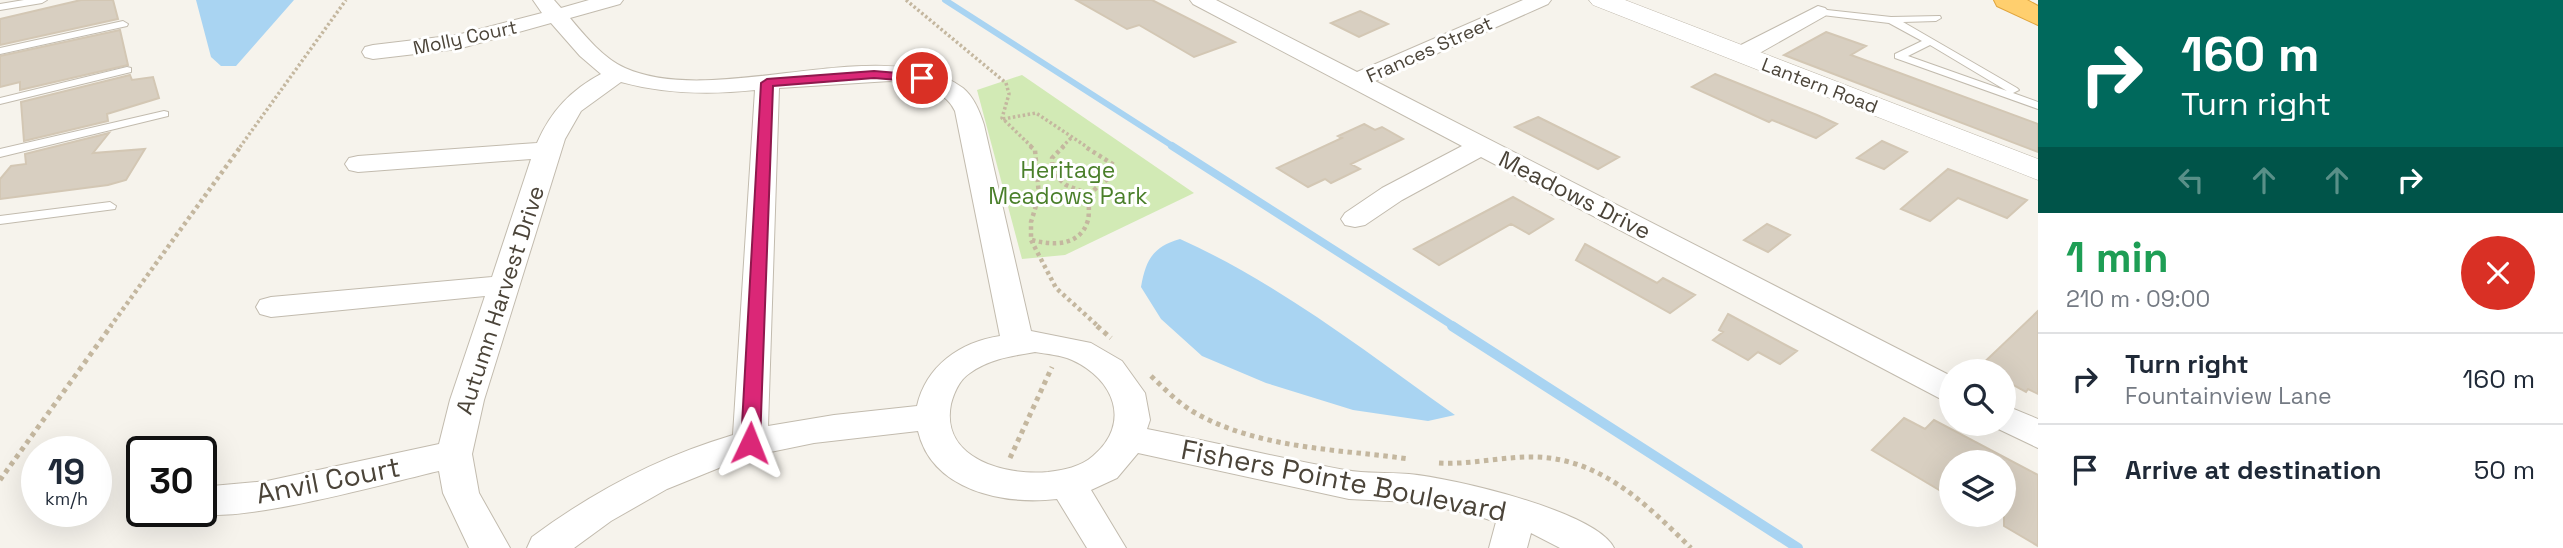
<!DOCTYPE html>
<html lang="en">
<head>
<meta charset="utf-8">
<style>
	body { margin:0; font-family:"Space Grotesk",sans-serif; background:#f2f2f3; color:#1f2937; height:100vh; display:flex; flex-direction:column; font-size:26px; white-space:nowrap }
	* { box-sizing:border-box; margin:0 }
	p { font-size:23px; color:#747a83 }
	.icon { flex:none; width:38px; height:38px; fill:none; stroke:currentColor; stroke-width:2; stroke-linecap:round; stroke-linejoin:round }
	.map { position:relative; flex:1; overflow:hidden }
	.side { display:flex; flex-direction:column; background:#fff; width:525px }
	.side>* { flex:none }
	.banner { background:#00695c; color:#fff; overflow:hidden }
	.buttons { position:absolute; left:1939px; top:359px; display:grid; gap:14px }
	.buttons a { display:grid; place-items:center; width:77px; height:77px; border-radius:50%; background:#fff; box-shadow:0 7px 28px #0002; font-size:35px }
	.speed { position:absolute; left:21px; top:436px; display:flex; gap:14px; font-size:35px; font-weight:700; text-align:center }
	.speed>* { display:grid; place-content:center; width:91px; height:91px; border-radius:50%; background:#fff; box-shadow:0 7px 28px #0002; line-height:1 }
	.speed small { font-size:18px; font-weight:400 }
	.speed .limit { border:4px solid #111; border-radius:10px; background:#fff; color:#111 }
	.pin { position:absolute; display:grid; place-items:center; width:60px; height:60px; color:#fff; margin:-30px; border:4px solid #fff; border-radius:50%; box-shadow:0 2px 7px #0007 }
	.me { position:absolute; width:77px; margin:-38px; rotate:2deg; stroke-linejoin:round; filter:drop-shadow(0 0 5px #0008) }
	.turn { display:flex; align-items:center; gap:24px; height:147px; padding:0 28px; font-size:32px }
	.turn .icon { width:91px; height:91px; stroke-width:2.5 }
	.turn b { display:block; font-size:49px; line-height:60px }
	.lanes { display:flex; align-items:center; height:66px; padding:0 28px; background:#0003; justify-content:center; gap:35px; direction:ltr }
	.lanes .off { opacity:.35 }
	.round { display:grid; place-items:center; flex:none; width:74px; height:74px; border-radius:37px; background:#f2f2f3 }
	.head { display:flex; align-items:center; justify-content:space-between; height:119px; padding:0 28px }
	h1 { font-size:42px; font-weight:700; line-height:52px; color:#1e9e55 }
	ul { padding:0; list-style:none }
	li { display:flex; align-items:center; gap:21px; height:91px; padding:0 28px; border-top:2px solid #e0e1e3 }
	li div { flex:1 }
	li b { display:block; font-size:26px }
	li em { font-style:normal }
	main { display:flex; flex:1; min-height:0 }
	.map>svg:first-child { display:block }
	.green { fill:#d2eab5 }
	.water { fill:#a9d4f2 }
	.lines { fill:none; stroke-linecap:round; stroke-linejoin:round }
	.stream-far2 { stroke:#a9d4f2; stroke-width:6 }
	.stream-far1 { stroke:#a9d4f2; stroke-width:8 }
	.stream { stroke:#a9d4f2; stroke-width:10 }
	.building { fill:#d8cfc1; stroke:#d3c7b4; stroke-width:2 }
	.service-casing { stroke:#c2bbae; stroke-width:2 }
	.minor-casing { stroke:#c2bbae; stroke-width:2 }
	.tertiary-casing { stroke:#c2bbae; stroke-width:1 }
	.motorway-casing { stroke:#e0a43c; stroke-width:2 }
	.path-far2 { stroke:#c4b79f; stroke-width:3.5; stroke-dasharray:2.5 2.5; stroke-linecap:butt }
	.path-far1 { stroke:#c4b79f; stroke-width:4.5; stroke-dasharray:3.5 3.5; stroke-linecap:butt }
	.path { stroke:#c4b79f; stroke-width:5; stroke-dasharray:4.5 4.5; stroke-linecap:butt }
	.service { fill:#fff; fill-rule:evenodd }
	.minor { fill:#fff; fill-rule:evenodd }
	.tertiary { fill:#fff; fill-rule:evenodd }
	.motorway { fill:#ffcf6e; fill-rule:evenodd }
	.route { fill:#db2777; stroke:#8e194d; stroke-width:2 }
	.labels { text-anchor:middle; stroke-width:6; stroke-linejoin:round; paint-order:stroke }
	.far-street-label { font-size:19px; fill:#4b4439; stroke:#fff }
	.park-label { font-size:23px; fill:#4a7f2a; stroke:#fff }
	.street-label { font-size:23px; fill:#4b4439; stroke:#fff }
	.near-street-label { font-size:28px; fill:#4b4439; stroke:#fff }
</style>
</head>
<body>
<main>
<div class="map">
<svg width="2038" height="548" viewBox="0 0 2038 548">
	<rect width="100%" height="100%" fill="#f6f3ec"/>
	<path class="green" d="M1022,75l172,118 -129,62 -43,4 -45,-169z"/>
	<path class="water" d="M196,0h98l-58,66h-15l-10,-9z
		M1180,239c100,45 186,113 275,176l-27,6 -75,-11 -87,-27 -64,-27 -41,-37 -20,-32c5,-28 12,-40 39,-48z"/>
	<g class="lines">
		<path class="stream-far2" d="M945,0l229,147"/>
		<path class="stream-far1" d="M1172,146l283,181"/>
		<path class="stream" d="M1452,326l346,222"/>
	</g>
	<path class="building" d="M81,0h32l5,19 -118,26v-26z
		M1076,0h76l83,42 -41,15 -55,-32 -12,4z
		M1360,11l28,13 -29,13 -28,-14z
		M120,30l8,35 -108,25v-8l-20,5v-31z
		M1826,32l40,14 -15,9 187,69v28l-254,-97z
		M1715,74l102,41 20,9 -21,14 -44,-18 -3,2 -77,-35z
		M130,75l2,5 21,-3 6,21 -52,16 1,7 -84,20 -3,-39z
		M1538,117l81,40 -21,12 -83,-42z
		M1364,124l11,6 7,-3 21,12 -52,25 9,5 -29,14 -6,-4 -17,8 -31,-19 65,-30 -4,-2z
		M109,133l-16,20 52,-4 -19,31 -18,5 -108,14v-20l11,-13 15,-2 -1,-10z
		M1882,141l25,11 -23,17 -27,-11z
		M1948,169l13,5 66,26 -20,18 -49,-20 -28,23 -29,-12z
		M1513,197l40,22 -24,15 -18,-10 -72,41 -25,-16z
		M1767,224l23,11 -22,17 -24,-12z
		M1585,244l72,39 6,-5 32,17 -25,18 -94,-53z
		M2038,311v83l-10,-5 -2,3 -22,-12v-9h-29z
		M1728,314l69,37 -17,13 -22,-12 -10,8 -35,-20 10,-8 -4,-2z
		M1904,418l21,11 9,-9 104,55v71l-34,-20v-64h-53v35l-79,-47z"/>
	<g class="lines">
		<defs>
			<path id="service" d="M24,0h23l-5,3 -42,7v-6z
				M1818,9l73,8 49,-1 1,2 -5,3 -33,1 114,66 2,2 -6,3 25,9v7l-143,-51v-4l27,-13 -33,-18 -75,-9v-4zM1930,45l77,46 -99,-35z
				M123,21l5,3 -1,2 -127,28v-6z
				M127,67l4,1v4l-131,32v-6z
				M164,111l4,1v4l-168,41v-8z
				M110,202l6,4 -1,3 -115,15v-8z"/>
			<path id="minor" d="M533,0h21l7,8 28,-8h34l-3,4 -50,14c15,18 33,40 55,50 92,41 258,-38 338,20 11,9 17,24 21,37l47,206 60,12 31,18 23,32 5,27 -3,9c66,13 132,29 198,41 21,4 43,2 64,4 43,4 187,37 205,74h-54l-29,-15 -4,15h-38l7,-26 -25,-8 -61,-12 -61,-3 -211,-46 -21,25 -26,12 35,58h-39l-30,-49c-53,6 -125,-8 -139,-68l-104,12 -68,14 -79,32 -56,32 -37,27h-47l5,-11c62,-46 127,-80 201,-102l22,-345c-46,5 -90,4 -134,-8l-40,29 -16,28 -81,261 -12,54 7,39 31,55h-41l-26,-55 -4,-22c-53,12 -206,56 -251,41l13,-1v-24l66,-6 172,-37 11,-44 35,-104 -214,21 -11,-3 -4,-7 4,-7 11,-3 221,-20 39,-118 -173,13 -9,-2 -4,-6 4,-6 9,-2 179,-13c14,-32 34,-53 64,-69l-21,-18 -29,-33 -93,26 -85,10 -8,-2 -3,-5 3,-5 8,-2 84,-10 85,-22zM890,81c23,4 54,6 65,30l45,225c-40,6 -74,30 -83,70l-83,9 -66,11 11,-338zM1035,352c12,2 26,3 37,8 42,19 60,63 21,96 -12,11 -30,14 -45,16 -42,4 -108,-13 -97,-68 3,-11 8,-24 19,-31 19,-14 42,-17 65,-21z
				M1190,0h26l141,72 166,-72h28l-3,4 -173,77 576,295v26l-12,-4 -458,-241 -79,43 -37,25 -10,2 -10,-2 -4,-6 4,-6 37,-25 80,-42 -269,-142z
				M1818,6l7,2 4,4 -4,4 -76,43h-16l-3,-5 3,-5z
				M2004,405l34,14v29l-46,-22 -2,-2h14z"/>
			<path id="tertiary" d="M1589,0h36l413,159v21l-445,-175z"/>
			<path id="motorway" d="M1994,0h33l11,6v19l-41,-19z"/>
		</defs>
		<use href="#service" class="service-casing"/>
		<use href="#minor" class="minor-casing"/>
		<use href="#tertiary" class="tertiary-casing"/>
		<use href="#motorway" class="motorway-casing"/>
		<path class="path-far2" d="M906,0l100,83 3,11 -7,24 30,29
			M1003,119l33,-6 51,34
			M240,147l106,-147
			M1062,147l9,-9"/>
		<path class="path-far1" d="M1030,146l5,4 4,46 -8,26v18l25,48 43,39
			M1064,146l-12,12 1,16 13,11 25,10
			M1036,174l25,-2
			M1032,240c21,6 49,6 56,-20 2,-8 -1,-19 4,-27 4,-7 15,-13 21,-18l1,-10 -30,-19
			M110,327l131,-181"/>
		<path class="path" d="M1097,326l14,12
			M1151,376c13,12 26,26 41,35 64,38 146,38 217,48
			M1010,458l42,-91
			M1439,463c33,2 65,-7 97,-6 66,2 111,48 155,91
			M0,480l111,-154"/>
		<use href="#service" class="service"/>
		<use href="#minor" class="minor"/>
		<use href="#tertiary" class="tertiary"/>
		<use href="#motorway" class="motorway"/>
	</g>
	<path class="route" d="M874,71l48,4 6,3 -6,4 -48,-4 -101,8 -13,357 -3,5h-13l-3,-5 20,-360 6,-4z"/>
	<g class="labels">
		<g class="far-street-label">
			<text transform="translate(465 37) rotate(-12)" y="7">Molly Court</text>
			<text transform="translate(1429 49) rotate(-24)" y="7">Frances Street</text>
			<text transform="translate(1820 85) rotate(21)" y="7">Lantern Road</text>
		</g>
		<g class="park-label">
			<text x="1068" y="178">Heritage<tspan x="1068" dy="26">Meadows Park</tspan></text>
		</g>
		<g class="street-label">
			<text transform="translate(1575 195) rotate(27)" y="8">Meadows Drive</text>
			<text transform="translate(500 300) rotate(-72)" y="8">Autumn Harvest Drive</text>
		</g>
		<g class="near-street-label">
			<text transform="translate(328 480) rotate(-11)" y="10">Anvil Court</text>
			<text transform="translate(1344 480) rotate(11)" y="10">Fishers Pointe Boulevard</text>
		</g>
	</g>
</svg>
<div class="buttons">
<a><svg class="icon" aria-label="search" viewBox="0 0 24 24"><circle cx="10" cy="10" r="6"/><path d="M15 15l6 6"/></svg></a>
<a><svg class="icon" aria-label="layers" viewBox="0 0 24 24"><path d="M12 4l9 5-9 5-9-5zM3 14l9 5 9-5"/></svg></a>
</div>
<div class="speed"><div>19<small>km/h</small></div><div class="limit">30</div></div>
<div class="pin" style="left:922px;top:78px;background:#d93025"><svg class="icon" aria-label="arrive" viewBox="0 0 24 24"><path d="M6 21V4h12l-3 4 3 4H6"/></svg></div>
<svg class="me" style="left:750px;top:443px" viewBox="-20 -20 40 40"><path d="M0-17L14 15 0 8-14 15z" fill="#db2777" stroke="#fff" stroke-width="4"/></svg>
</div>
<section class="side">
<div class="banner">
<div class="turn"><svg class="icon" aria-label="right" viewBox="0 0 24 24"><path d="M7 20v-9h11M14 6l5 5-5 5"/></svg><div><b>160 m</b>Turn right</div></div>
<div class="lanes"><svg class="icon off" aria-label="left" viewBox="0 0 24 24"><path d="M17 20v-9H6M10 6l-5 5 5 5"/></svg><svg class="icon off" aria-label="ahead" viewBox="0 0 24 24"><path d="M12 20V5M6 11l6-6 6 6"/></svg><svg class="icon off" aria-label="ahead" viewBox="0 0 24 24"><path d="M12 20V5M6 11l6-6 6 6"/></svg><svg class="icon" aria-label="right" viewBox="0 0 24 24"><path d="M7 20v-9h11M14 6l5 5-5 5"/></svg></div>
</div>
<div class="head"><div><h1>1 min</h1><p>210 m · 09:00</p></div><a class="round" style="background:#d93025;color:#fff"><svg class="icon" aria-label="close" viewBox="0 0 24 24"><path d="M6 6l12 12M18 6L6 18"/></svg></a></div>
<ul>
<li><svg class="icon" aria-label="right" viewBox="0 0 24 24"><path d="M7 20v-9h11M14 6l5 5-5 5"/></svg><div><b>Turn right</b><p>Fountainview Lane</p></div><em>160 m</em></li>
<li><svg class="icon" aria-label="arrive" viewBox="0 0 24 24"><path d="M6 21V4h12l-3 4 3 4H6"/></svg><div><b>Arrive at destination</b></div><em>50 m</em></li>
</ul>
</section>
</main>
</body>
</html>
